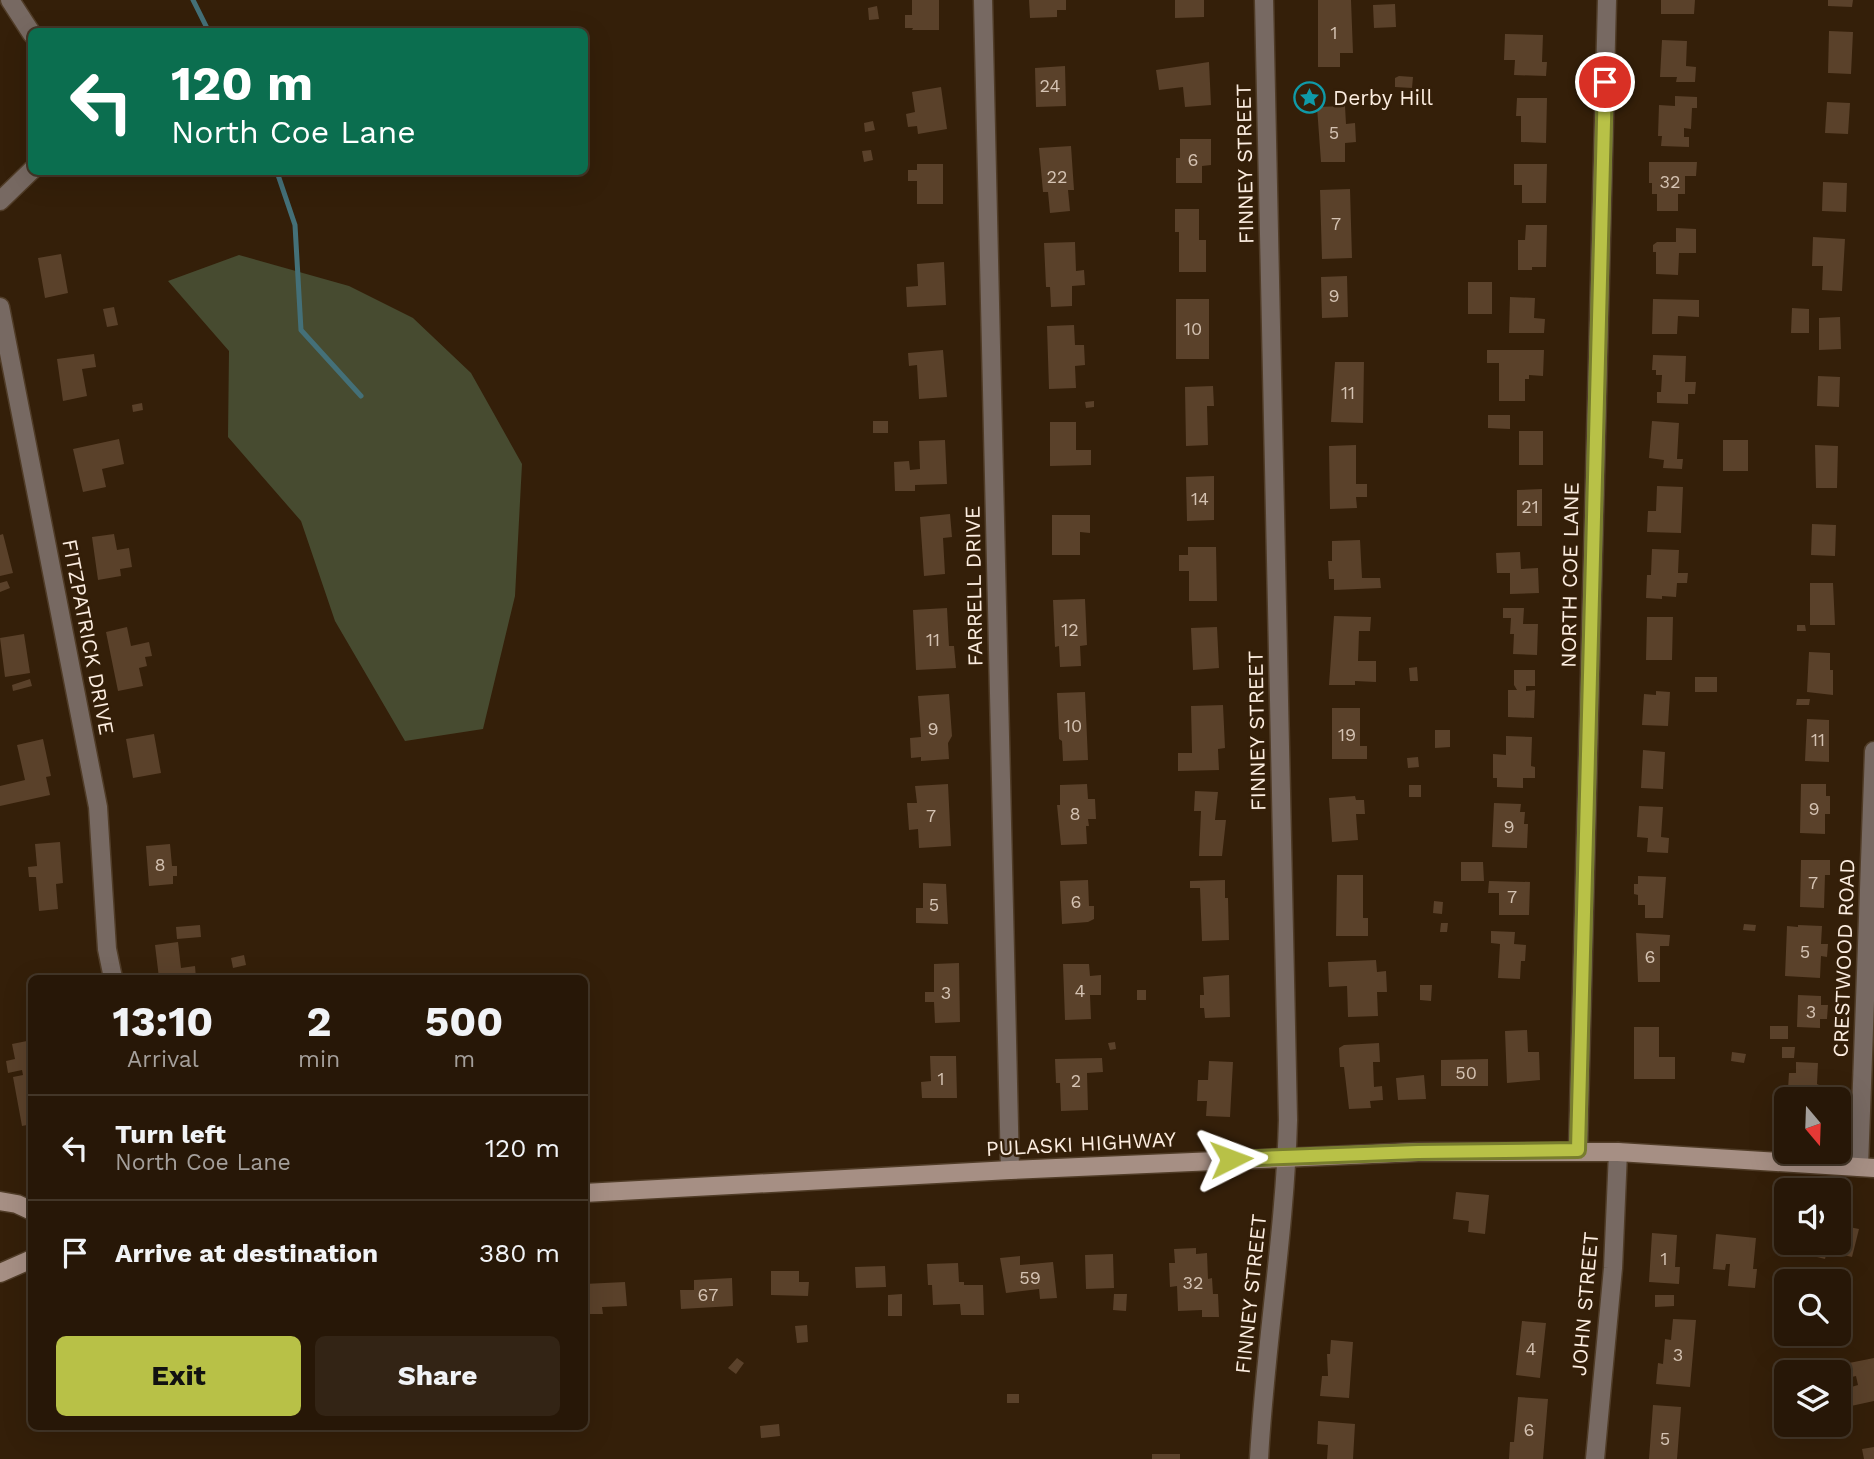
<!DOCTYPE html>
<html lang="en">
<head>
<meta charset="utf-8">
<style>
	body { margin:0; font-family:"Work Sans",sans-serif; background:#332415; color:#f1f3f6; height:100vh; display:flex; flex-direction:column; font-size:26px; white-space:nowrap }
	* { box-sizing:border-box; margin:0 }
	p { font-size:23px; color:#a49f9b }
	.icon { flex:none; width:38px; height:38px; fill:none; stroke:currentColor; stroke-width:2; stroke-linecap:round; stroke-linejoin:round }
	.map { position:relative; flex:1; overflow:hidden }
	.panel { position:absolute; left:28px; top:975px; width:560px; height:455px; display:flex; flex-direction:column; background:#271707; border-radius:10px; box-shadow:0 7px 28px #0002,0 0 0 2px #433628 }
	.panel>* { flex:none }
	.guide { position:absolute; left:28px; top:28px; width:560px; height:147px; border-radius:10px; box-shadow:0 7px 28px #0002,0 0 0 2px #433628; background:#0b6e4f; color:#fff; overflow:hidden }
	.needle { width:46px; rotate:161deg }
	.buttons { position:absolute; left:1774px; top:1087px; display:grid; gap:14px }
	.buttons a { display:grid; place-items:center; width:77px; height:77px; border-radius:10px; background:#271707; box-shadow:0 7px 28px #0002,0 0 0 2px #433628; font-size:35px }
	.pin { position:absolute; display:grid; place-items:center; width:60px; height:60px; color:#fff; margin:-30px; border:4px solid #fff; border-radius:50%; box-shadow:0 2px 7px #0007 }
	.me { position:absolute; width:77px; margin:-38px; rotate:87deg; stroke-linejoin:round; filter:drop-shadow(0 0 5px #0008) }
	.turn { display:flex; align-items:center; gap:24px; height:147px; padding:0 28px; font-size:32px }
	.turn .icon { width:91px; height:91px; stroke-width:2.5 }
	.turn b { display:block; font-size:49px; line-height:60px }
	.eta { display:flex; justify-content:space-evenly; align-items:center; height:119px; text-align:center }
	.eta b { font-size:42px; font-weight:700; line-height:49px }
	.action { display:flex; gap:14px; margin-top:auto; padding:14px 28px }
	.action a { flex:1; height:80px; border-radius:10px; background:#b8c147; color:#111; font-size:28px; font-weight:700; line-height:80px; text-align:center }
	.action a+a { background:#332415; color:#f1f3f6 }
	ul { padding:0; list-style:none }
	li { display:flex; align-items:center; gap:21px; height:105px; padding:0 28px; border-top:2px solid #433628 }
	li div { flex:1 }
	li b { display:block; font-size:26px }
	li em { font-style:normal }
	.map>svg:first-child { display:block }
	.green { fill:#474b30 }
	.lines { fill:none; stroke-linecap:round; stroke-linejoin:round }
	.stream { stroke:#447078; stroke-width:5 }
	.building { fill:#5a412a }
	.street-casing { stroke:#503c27; stroke-width:21 }
	.secondary-casing { stroke:#503c27; stroke-width:21 }
	.street { stroke:#776962; stroke-width:18 }
	.secondary { stroke:#a68f84; stroke-width:18 }
	.route-casing { stroke:#787d2e; stroke-width:18 }
	.route { stroke:#b8c147; stroke-width:12 }
	.labels { text-anchor:middle; stroke-width:5; stroke-linejoin:round; paint-order:stroke }
	.number-label { font-size:18px; fill:#d4c2b2 }
	.poi-label { font-size:21px; fill:#fcede0; stroke:#341f09; text-anchor:start }
	.street-label { font-size:21px; fill:#fcede0; stroke:#341f09 }
</style>
</head>
<body>
<div class="map">
<svg width="1874" height="1459" viewBox="0 0 1874 1459">
	<rect width="100%" height="100%" fill="#341f09"/>
	<path class="green" d="M239,255l110,31 64,32 58,55 51,91 -7,132 -32,133 -78,12 -70,-120 -34,-100 -73,-84 1,-86 -61,-70z"/>
	<g class="lines">
		<path class="stream" d="M193,0l16,32
			M277,172l18,53 6,105 60,66"/>
	</g>
	<path class="building" d="M912,0h27v30h-27l1,-2h-8v-13h7z
		M1029,0h37v10h-9v7l-27,1z
		M1175,0h29v17l-29,1z
		M1318,0h33l2,53h-13v14h-22z
		M1661,0h34l-1,14h-33z
		M1828,0h25l-1,7 -24,-1z
		M1395,4l1,23 -22,1 -1,-23z
		M877,6l2,13 -10,1 -1,-12z
		M1829,31l24,1 -2,42 -23,-1z
		M1505,34l38,1 -1,27h5l-1,14 -32,-1 1,-15h-11z
		M1662,40l25,1 -1,25 10,1 -1,15h-19l1,-5h-17z
		M1209,62l2,43 -26,2 -2,-20 -24,3 -3,-20z
		M1065,66l1,40 -30,1 -1,-39z
		M1399,76l14,1 -1,11 -17,-1v-9z
		M941,87l6,42 -29,5 -1,-8 -9,1 -2,-13 9,-2 -3,-20z
		M1675,96l22,1v11h-5l-1,21 -7,-1v9h5v10l-28,-1 1,-10h-4l1,-31 16,1z
		M1517,98h30l-1,45 -25,-1v-26h-5z
		M1827,102l23,1 -2,31 -23,-1z
		M1345,106l1,18 9,-1 1,19 -11,1v19h-24l-4,-55z
		M873,121l2,9 -10,2 -1,-9z
		M1180,139h31v26l-9,1v17h-26v-25h4z
		M1071,146l3,44h-6l2,21 -20,2 -2,-21h-5l-4,-44z
		M871,150l2,10 -9,2 -2,-11z
		M1649,162h48l-1,14h-11v18h-7v17h-21v-17h-5v-11h-3z
		M917,164h26v40h-26v-23h-9v-11h9z
		M1514,164h33l-1,39h-24v-18h-8z
		M1823,182l24,1 -1,29 -24,-1z
		M1350,189l2,69 -30,1 -2,-69z
		M1175,209h24v31h7v32h-27v-40h-4z
		M1526,225h21l-1,42h-14v3h-14v-30h7z
		M1676,228l20,1v24h-17l-1,22 -22,-1v-22h-3v-7l4,-3h19z
		M1813,237l32,2 -3,52 -20,-1 1,-24h-11z
		M1075,242l1,29 8,-1 1,15 -13,1v20l-21,1 -1,-20h-4l-2,-44z
		M61,254l7,39 -23,5 -7,-40z
		M944,262l2,43 -39,2 -1,-20 12,-1 -1,-22z
		M1347,276l1,41 -26,1 -1,-41z
		M1468,282h24v32h-24z
		M1510,297l25,1 -1,20 11,1 -1,14h-35z
		M1176,299h33v60h-33z
		M1653,299l46,1v17l-21,-1 -1,18h-25z
		M114,307l4,18 -11,2 -4,-18z
		M1792,308l17,1v24h-18z
		M1840,317l1,32 -22,1v-32z
		M1074,325l1,20h9l1,20 -10,1 1,22 -27,1 -2,-63z
		M943,350l4,47 -28,2 -2,-34 -8,1 -1,-13z
		M1487,350h57l-1,26 -14,-1v4h-4v22h-26v-38h-12z
		M94,354l2,13 -14,2 5,27 -24,5 -6,-42z
		M1653,355l33,1 -1,26h11l-1,12h-7v10l-31,-1v-11h4l1,-17h-6v-5h-4z
		M1335,362h29l-1,61 -32,-1z
		M1818,376l22,1 -1,30 -22,-1z
		M1213,386l1,20h-7l1,39 -22,1 -1,-59z
		M1094,401v6l-8,1 -1,-6z
		M142,403l1,7 -10,2 -1,-7z
		M1488,415h22v14l-22,-1z
		M873,421h15v12h-15z
		M1652,421l27,2 -2,36h6l-1,10 -19,-1 1,-8 -15,-2z
		M1050,422h26v28h15v15l-41,1z
		M1519,431h24v34h-24z
		M119,439l5,25 -22,5 4,18 -23,5 -10,-43z
		M945,440l2,44 -32,1v6h-20l-1,-29 15,-1 1,9 10,-1 -1,-28z
		M1723,440h25v31h-25z
		M1356,445v39h11v13h-11l1,11 -27,1 -1,-63z
		M1815,445l23,1 -1,42h-21z
		M1214,476v44l-27,1 -1,-44z
		M1657,486l26,1 -2,46 -34,-1 1,-21h8z
		M1542,489v37h-25v-36z
		M950,514l2,23 -9,1 2,36 -21,2 -4,-59z
		M1052,515h38v18l-10,-1v23h-28z
		M1812,524l24,1 -1,31 -24,-1z
		M3,534l10,39 -13,3v-41z
		M114,534l3,16 12,-2 3,19 -12,2 1,7 -23,4 -6,-43z
		M1360,540l2,38h18l1,10 -47,2v-11h-5l-1,-18h4v-20z
		M1188,547h28l1,54h-28v-30h-10v-16h9z
		M1652,549l27,1 -1,23h10l-1,10h-10l-1,14 -14,-1v3l-16,-1 1,-23h4z
		M1520,552l1,17 17,-1 1,25 -29,1v-21h-13l-1,-20z
		M7,581l3,7 -10,4v-9z
		M1810,583h23l2,42h-25z
		M1085,599l2,46 -7,1 1,20 -21,1 -1,-21 -4,1 -2,-47z
		M947,608l2,38h5l2,22 -40,2 -3,-60z
		M1503,608h21l-1,16h15l-1,31 -24,-1 1,-20h-4l1,-16h-8z
		M1334,616l37,1 -1,14h-11l-1,30h18v21l-21,-1v4h-26z
		M1647,617h26l-1,43h-26z
		M1797,625h8l1,6h-9z
		M127,627l4,19 18,-4 3,14 -7,1 2,9 -8,2 4,18 -25,5 -12,-59z
		M1217,627l2,41 -26,2 -2,-42z
		M24,634l6,39 -25,4 -5,-39z
		M1809,652l21,1v17h3v25l-26,-3z
		M1417,667l1,14h-8l-1,-13z
		M1514,670h21v16h-9v5l9,-1 -1,28 -26,-1v-27h9l-3,-5z
		M1695,677h22v15h-22z
		M30,679l2,7 -19,5 -1,-6z
		M1656,691l14,1 -2,34 -26,-1 2,-31 12,1z
		M1085,692l3,68 -25,1 -1,-20 -3,-2 -2,-46z
		M949,694l3,42 -4,7 1,16 -28,2v-4l-10,1 -1,-20 11,-1 -3,-41z
		M1797,699h13l-1,6h-13z
		M1223,705l2,43 -7,1 1,21 -41,1v-18h14l-1,-47z
		M1332,708h28v38h7v13h-35z
		M1807,719l22,1v42l-24,-1z
		M1435,730h15v17l-15,1z
		M154,734l7,39 -28,5 -7,-39z
		M1506,736l26,1 -1,29 4,1v11h-12v10l-26,-1v-9h-4v-24l13,1z
		M43,739l8,37 -5,1 4,18 -50,11v-20l25,-6 -8,-35z
		M1643,750l22,2 -2,37 -22,-1z
		M1418,757l1,10 -11,1 -1,-10z
		M948,784l3,62 -32,2 -1,-19 -9,1 -2,-27h10l-2,-17z
		M1087,784l1,15h7l1,20h-8l1,7h-3l1,18 -26,1 -4,-40h3v-20z
		M1801,784h25v12h4v18h-5v20l-25,-1z
		M1409,785h12v12h-12z
		M1195,791l23,1 -3,28h11l-4,36h-23l2,-45h-7z
		M1355,796l1,4h8l1,14h-9l2,26 -26,2 -3,-44z
		M1494,803l27,1 -1,8h5l-1,12h4l-1,24 -35,-1z
		M1639,806l24,1 -2,30 8,1 -1,15 -21,-1 1,-14 -11,-1z
		M60,842l3,41 -7,1 2,25 -19,2 -3,-34h-7l-1,-10 9,-1 -2,-22z
		M170,844l2,22h5v10h-4v8l-24,2 -3,-40z
		M1801,860h29v15h-5l-1,33 -24,-1z
		M1461,862h22l1,19h-23z
		M1337,875h26v43h5v18h-32z
		M1638,876l28,1 -3,41h-18v-13h-7v-10l-4,-1v-10h4z
		M1088,880l1,26h5v13l-6,3 -26,2 -2,-43z
		M1225,880v18h3l1,42 -27,1 -2,-53h-10v-7z
		M1489,881l41,1 -1,33h-30v-22h-11z
		M923,883l23,1 2,40 -32,-1v-15h7z
		M1434,901l9,1 -1,12 -9,-1z
		M1441,923h7l-1,9h-7z
		M1744,924l12,1 -1,6 -12,-1z
		M200,925l1,12 -24,2 -1,-12z
		M1798,925l24,1 -1,18h7l-1,13 -6,-1 -1,22 -35,-2 2,-50 11,1z
		M1491,931l24,1 -1,12 12,1 -1,16h-4l-1,18 -22,-1 2,-34 -9,-1z
		M1636,933l34,2 -1,11h-9v36h-22z
		M178,942l3,26 14,-2 1,12h-37l-4,-33z
		M244,955l2,10 -13,3 -2,-10z
		M1376,960l1,12 9,-1 1,21h-10l1,24 -30,1 -1,-31 -18,1 -1,-25z
		M959,963l1,59 -25,1 -1,-21h-9v-10h9v-28z
		M1063,964h26l1,12 11,-1v20h-11l1,24 -26,1z
		M1229,975l1,42 -25,1 -1,-10h-4v-13h4l-1,-18z
		M1420,985h12l-1,16 -11,-1z
		M1137,990h9v10h-9z
		M32,995v20h-2l-4,-19z
		M1798,995l23,1v9h7l-1,14h-7v9l-23,-1z
		M1770,1026h18v13h-18z
		M1634,1027h25v30h16v22h-41z
		M1527,1030l1,22h11l1,28 -33,3 -2,-52z
		M32,1040v84l-10,2 -9,-49 10,-2 -1,-5 -14,3 -2,-12 9,-2 -3,-15z
		M1115,1042l1,7 -6,1 -2,-7z
		M1379,1043l1,19h-7l1,25 8,-1 1,14 -13,1 1,7 -22,1 -5,-42h-4l-1,-19 5,-3z
		M1782,1047h13l-1,11h-12z
		M1732,1052l14,2 -2,9 -13,-2z
		M930,1056h26l1,42h-35l-1,-16 10,-1z
		M1102,1058l1,14 -16,1 1,37 -27,1 -1,-28h-4l-1,-24z
		M1488,1059v27h-47v-26z
		M1209,1061l24,1 -3,55 -24,-1 1,-15h-10l1,-21h10z
		M1796,1062l22,1 -1,21 4,2v11h-4v2h-30v5h-3v-15h4l1,-16h7z
		M1424,1075l2,24 -28,1 -2,-22z
		M1456,1192l33,3 -4,39 -17,-2 1,-11 -16,-2z
		M1839,1225l20,4 -7,28 -25,-6 -2,8 -16,-4 3,-13h27z
		M1652,1233l25,2 -2,32h5l-1,17 -30,-2z
		M1716,1234l40,4 -3,31h4l-2,19 -27,-2 2,-22h-4l-1,6 -12,-1z
		M1196,1248v6l11,-1 1,26 4,-1 1,16h5l1,23h-17v-7l-24,1 -1,-25 -7,1 -1,-24h6l-1,-14z
		M1113,1254l1,34 -28,1 -1,-34z
		M1020,1256v9l33,-3 4,36 -17,1 -1,-10 -33,4 -6,-35z
		M958,1263l1,19h5v3h19l1,30h-23l-1,-11 -27,1 -1,-20h-4l-1,-21z
		M885,1266l1,21 -30,1 -1,-21z
		M771,1271h28v11h10l-1,14 -37,-1z
		M732,1278l1,28 -52,3 -1,-19h14v-10z
		M625,1282l2,24 -25,1 1,7h-19v-30z
		M902,1294v22h-14v-21z
		M1114,1294h13l-1,17 -13,-1z
		M1655,1295h19v11l-19,1z
		M1673,1319l23,1 -6,67 -34,-3 2,-21 5,1 2,-25 6,1z
		M1522,1321l24,2 -6,55 -24,-3z
		M807,1325l1,17 -11,1 -2,-17z
		M1331,1340l22,2 -4,56 -29,-2 2,-20h6l-1,-22h3z
		M737,1358l7,5 -8,11 -8,-6z
		M1874,1358v43l-23,5 -3,-18 10,-3 -2,-9 -9,2 -3,-14z
		M1007,1394h12v9h-12z
		M1518,1397l30,2 -5,60h-34l1,-17h4z
		M1653,1405l28,2 -4,52h-28z
		M1318,1421l37,3 -2,35h-26l1,-14 -11,-1z
		M779,1424l1,12 -19,2 -1,-12z
		M1874,1447v12h-10l-2,-10z
		M1152,1454h28v5h-28z"/>
	<g class="lines">
		<defs>
			<path id="street" d="M10,0l22,34
				M983,0l27,1170
				M0,201l32,-31
				M0,307l98,500 9,142 6,29
				M1578,1150l29,-1150
				M1859,1167l15,-416
				M1259,1459c6,-113 26,-226 29,-339l-24,-1120
				M1595,1459l18,-191 5,-116"/>
			<path id="secondary" d="M584,1193l426,-23 408,-18h200l256,16
				M0,1201l17,3 15,7
				M0,1273l32,-14"/>
		</defs>
		<use href="#street" class="street-casing"/>
		<use href="#secondary" class="secondary-casing"/>
		<use href="#street" class="street"/>
		<use href="#secondary" class="secondary"/>
	</g>
	<g class="lines">
		<defs>
			<path id="route" d="M1231,1159l187,-7 160,-2 27,-1068"/>
		</defs>
		<use href="#route" class="route-casing"/>
		<use href="#route" class="route"/>
	</g>
	<defs>
		<symbol id="sight-ring" viewBox="-11 -11 22 22"><circle r="9.5" fill="#341f09" stroke="#0f9aa8" stroke-width="1.5"/><path d="M0-6L1.8-2.2L6-1.7L2.9 1.2L3.7 5.4L0 3.3L-3.7 5.4L-2.9 1.2L-6-1.7L-1.8-2.2Z" fill="#0f9aa8"/></symbol>
	</defs>
	<g fill-rule="evenodd">
		<use href="#sight-ring" x="1292" y="80" width="35" height="35"/>
	</g>
	<g class="labels">
		<g class="number-label">
			<text x="1334" y="39">1</text>
			<text x="1050" y="92">24</text>
			<text x="1334" y="139">5</text>
			<text x="1193" y="166">6</text>
			<text x="1057" y="183">22</text>
			<text x="1670" y="188">32</text>
			<text x="1336" y="230">7</text>
			<text x="1334" y="302">9</text>
			<text x="1193" y="335">10</text>
			<text x="1348" y="399">11</text>
			<text x="1200" y="505">14</text>
			<text x="1530" y="513">21</text>
			<text x="1070" y="636">12</text>
			<text x="933" y="646">11</text>
			<text x="1073" y="732">10</text>
			<text x="933" y="735">9</text>
			<text x="1347" y="741">19</text>
			<text x="1818" y="746">11</text>
			<text x="1814" y="815">9</text>
			<text x="1075" y="820">8</text>
			<text x="931" y="822">7</text>
			<text x="1509" y="833">9</text>
			<text x="160" y="871">8</text>
			<text x="1813" y="889">7</text>
			<text x="1512" y="903">7</text>
			<text x="1076" y="908">6</text>
			<text x="934" y="911">5</text>
			<text x="1805" y="958">5</text>
			<text x="1650" y="963">6</text>
			<text x="1080" y="997">4</text>
			<text x="946" y="999">3</text>
			<text x="1811" y="1018">3</text>
			<text x="1466" y="1079">50</text>
			<text x="941" y="1085">1</text>
			<text x="1076" y="1087">2</text>
			<text x="1664" y="1265">1</text>
			<text x="1030" y="1284">59</text>
			<text x="1193" y="1289">32</text>
			<text x="708" y="1301">67</text>
			<text x="1531" y="1355">4</text>
			<text x="1678" y="1361">3</text>
			<text x="1529" y="1436">6</text>
			<text x="1665" y="1445">5</text>
		</g>
		<g class="poi-label">
			<text x="1333" y="105">Derby Hill</text>
		</g>
		<g class="street-label">
			<text transform="translate(1245 164) rotate(-91)" y="7">FINNEY STREET</text>
			<text transform="translate(1570 575) rotate(-89)" y="7">NORTH COE LANE</text>
			<text transform="translate(974 586) rotate(-91)" y="7">FARRELL DRIVE</text>
			<text transform="translate(88 637) rotate(79)" y="7">FITZPATRICK DRIVE</text>
			<text transform="translate(1257 731) rotate(-91)" y="7">FINNEY STREET</text>
			<text transform="translate(1844 958) rotate(-88)" y="7">CRESTWOOD ROAD</text>
			<text transform="translate(1081 1144) rotate(-3)" y="7">PULASKI HIGHWAY</text>
			<text transform="translate(1251 1294) rotate(-84)" y="7">FINNEY STREET</text>
			<text transform="translate(1585 1304) rotate(-85)" y="7">JOHN STREET</text>
		</g>
	</g>
</svg>
<div class="buttons">
<a><svg class="needle" viewBox="-14 -14 28 28"><path d="M0-13l5 13h-10z" fill="#e53935"/><path d="M0 13l5-13h-10z" fill="#a49f9b"/></svg></a>
<a><svg class="icon" aria-label="sound" viewBox="0 0 24 24"><path d="M4 9h4l5-4v14l-5-4H4zM17 9q2 3 0 6"/></svg></a>
<a><svg class="icon" aria-label="search" viewBox="0 0 24 24"><circle cx="10" cy="10" r="6"/><path d="M15 15l6 6"/></svg></a>
<a><svg class="icon" aria-label="layers" viewBox="0 0 24 24"><path d="M12 4l9 5-9 5-9-5zM3 14l9 5 9-5"/></svg></a>
</div>
<div class="pin" style="left:1605px;top:82px;background:#d93025"><svg class="icon" aria-label="arrive" viewBox="0 0 24 24"><path d="M6 21V4h12l-3 4 3 4H6"/></svg></div>
<svg class="me" style="left:1231px;top:1159px" viewBox="-20 -20 40 40"><path d="M0-17L14 15 0 8-14 15z" fill="#b8c147" stroke="#fff" stroke-width="4"/></svg>
<div class="guide">
<div class="turn"><svg class="icon" aria-label="left" viewBox="0 0 24 24"><path d="M17 20v-9H6M10 6l-5 5 5 5"/></svg><div><b>120 m</b>North Coe Lane</div></div>
</div>
<section class="panel">
<div class="eta">
<div><b>13:10</b><p>Arrival</p></div>
<div><b>2</b><p>min</p></div>
<div><b>500</b><p>m</p></div>
</div>
<ul>
<li><svg class="icon" aria-label="left" viewBox="0 0 24 24"><path d="M17 20v-9H6M10 6l-5 5 5 5"/></svg><div><b>Turn left</b><p>North Coe Lane</p></div><em>120 m</em></li>
<li><svg class="icon" aria-label="arrive" viewBox="0 0 24 24"><path d="M6 21V4h12l-3 4 3 4H6"/></svg><div><b>Arrive at destination</b></div><em>380 m</em></li>
</ul>
<div class="action"><a>Exit</a><a>Share</a></div>
</section>
</div>
</body>
</html>
